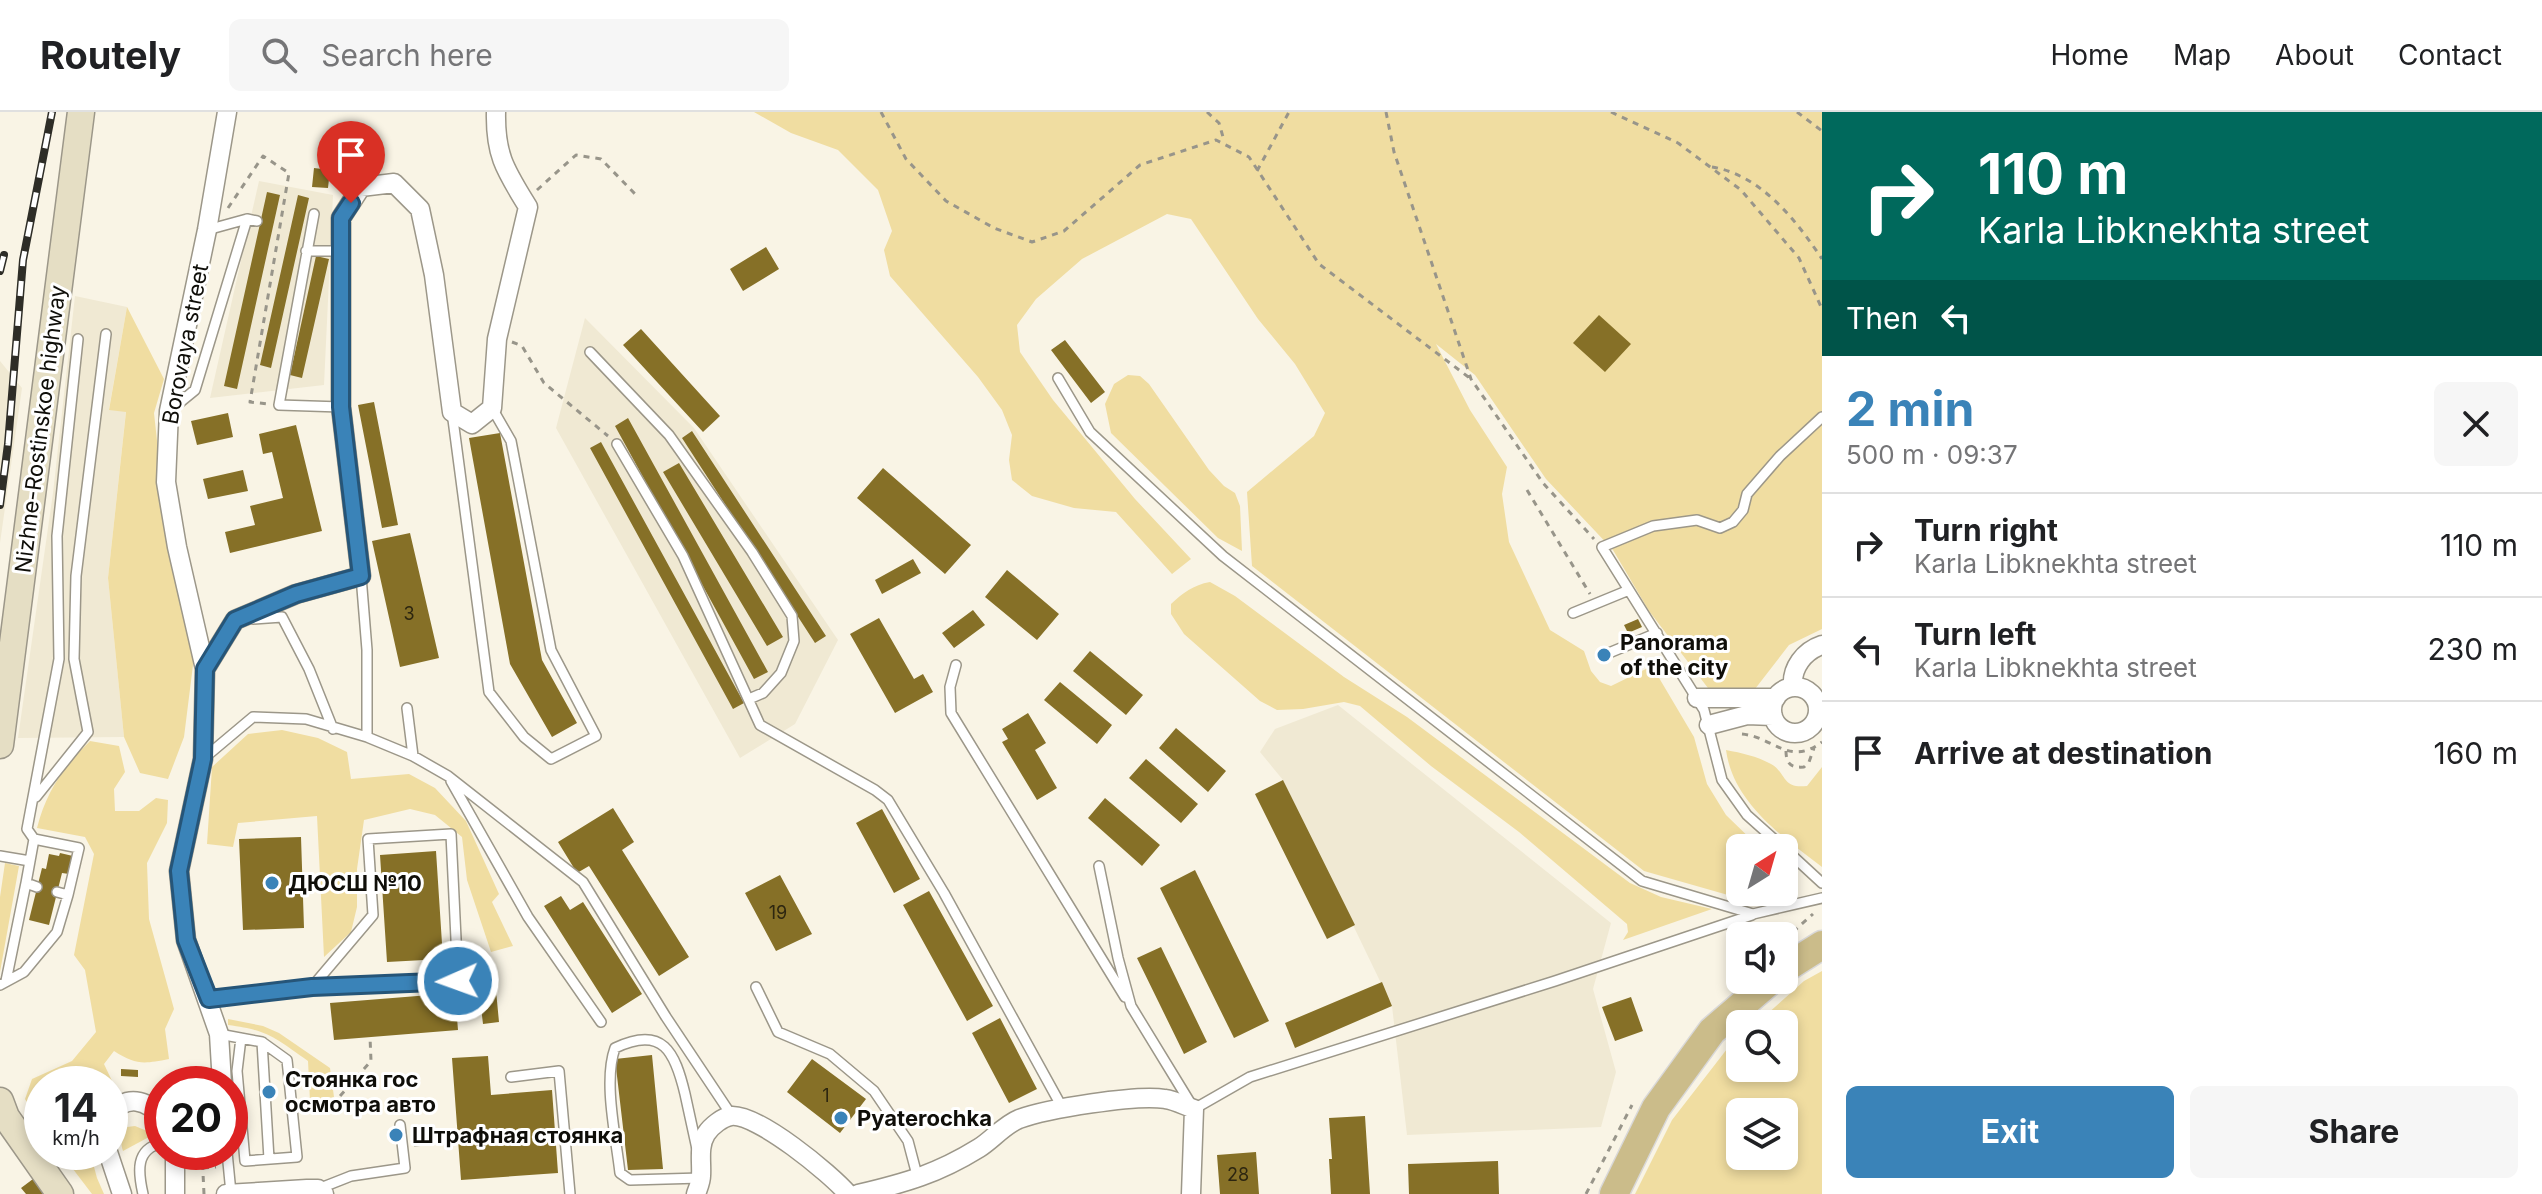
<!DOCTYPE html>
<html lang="en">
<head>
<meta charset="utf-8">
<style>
	body { margin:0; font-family:Inter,sans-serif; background:#f6f6f6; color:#202124; height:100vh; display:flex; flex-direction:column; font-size:30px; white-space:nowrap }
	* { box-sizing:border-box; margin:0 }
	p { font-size:26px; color:#757577 }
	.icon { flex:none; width:44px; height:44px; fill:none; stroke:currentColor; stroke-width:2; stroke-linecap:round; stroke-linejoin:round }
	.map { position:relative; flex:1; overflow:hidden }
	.panel { display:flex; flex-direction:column; background:#fff; width:720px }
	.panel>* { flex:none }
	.hud { background:#00695c; color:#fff; overflow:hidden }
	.needle { width:52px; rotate:37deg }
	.buttons { position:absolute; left:1726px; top:722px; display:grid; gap:16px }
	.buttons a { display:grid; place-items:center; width:72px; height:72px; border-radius:12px; background:#fff; box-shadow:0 4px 12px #0003; font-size:40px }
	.speed { position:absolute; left:24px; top:954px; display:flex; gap:16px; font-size:40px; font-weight:700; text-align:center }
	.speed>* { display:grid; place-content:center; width:104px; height:104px; border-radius:50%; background:#fff; box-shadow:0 4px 12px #0003; line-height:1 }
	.speed small { font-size:20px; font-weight:400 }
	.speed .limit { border:12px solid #d22; background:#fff; color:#111 }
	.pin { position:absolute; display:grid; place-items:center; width:68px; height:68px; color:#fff; margin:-82px -34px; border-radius:50% 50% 50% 0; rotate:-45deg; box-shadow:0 0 8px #0007 }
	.pin .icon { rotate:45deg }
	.me { position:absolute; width:88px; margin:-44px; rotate:268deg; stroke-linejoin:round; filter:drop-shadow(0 0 6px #0008) }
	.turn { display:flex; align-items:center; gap:28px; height:168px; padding:0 24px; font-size:36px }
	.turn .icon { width:104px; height:104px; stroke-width:2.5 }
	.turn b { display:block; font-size:56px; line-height:68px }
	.then { display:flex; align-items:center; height:76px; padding:0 24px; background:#0003; gap:16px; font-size:30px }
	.round { display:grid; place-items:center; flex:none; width:84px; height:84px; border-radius:12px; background:#f6f6f6 }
	.headline { display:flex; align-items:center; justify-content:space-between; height:136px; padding:0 24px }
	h1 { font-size:48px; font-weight:700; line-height:60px; color:#3a83b8 }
	.button { display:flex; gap:16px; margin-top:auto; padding:16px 24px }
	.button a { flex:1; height:92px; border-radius:12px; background:#3a83b8; color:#fff; font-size:32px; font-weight:700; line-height:92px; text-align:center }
	.button a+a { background:#f6f6f6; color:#202124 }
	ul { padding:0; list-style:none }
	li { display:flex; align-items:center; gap:24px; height:104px; padding:0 24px; border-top:2px solid #e0e0e0 }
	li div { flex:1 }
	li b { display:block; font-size:30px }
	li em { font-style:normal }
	header { display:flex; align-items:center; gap:48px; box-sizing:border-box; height:112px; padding:0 40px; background:#fff; border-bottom:2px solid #e0e0e0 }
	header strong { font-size:38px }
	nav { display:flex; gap:44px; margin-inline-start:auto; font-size:28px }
	.search { width:560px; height:72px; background:#f6f6f6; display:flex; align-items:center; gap:20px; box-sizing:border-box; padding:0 28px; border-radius:12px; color:#757577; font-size:30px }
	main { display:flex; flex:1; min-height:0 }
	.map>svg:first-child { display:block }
	.built { fill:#f0e9d3 }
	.green { fill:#f0dda1; fill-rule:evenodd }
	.building { fill:#867027 }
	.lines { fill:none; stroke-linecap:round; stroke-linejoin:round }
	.lane-casing { stroke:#9c9789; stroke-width:12 }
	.street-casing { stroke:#9c9789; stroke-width:21 }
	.secondary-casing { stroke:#9c9789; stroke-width:29 }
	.primary-casing { stroke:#d9d8d8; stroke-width:31 }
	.path { stroke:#98958a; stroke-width:3; stroke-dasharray:6 6; stroke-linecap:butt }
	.lane { stroke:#fff; stroke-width:9 }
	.street { stroke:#fff; stroke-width:18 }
	.secondary { stroke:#e5dec4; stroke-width:26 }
	.primary { stroke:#cbbc8a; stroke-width:28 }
	.rail-casing { stroke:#2e2d27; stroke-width:8 }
	.rail { stroke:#fff; stroke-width:5; stroke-dasharray:15; stroke-linecap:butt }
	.route-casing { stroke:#265578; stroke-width:20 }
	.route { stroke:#3a83b8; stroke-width:14 }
	.poi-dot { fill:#3a83b8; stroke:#fff; stroke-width:3 }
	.labels { text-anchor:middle; stroke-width:6; stroke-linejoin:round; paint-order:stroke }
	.number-label { font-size:18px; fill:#2d2610 }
	.street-label { font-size:22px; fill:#0f0e09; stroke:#fff }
	.poi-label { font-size:22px; font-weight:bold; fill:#0f0e09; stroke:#fff; text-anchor:start }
</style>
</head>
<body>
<header>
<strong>Routely</strong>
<div class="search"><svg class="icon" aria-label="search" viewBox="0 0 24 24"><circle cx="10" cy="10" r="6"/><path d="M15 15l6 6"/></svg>Search here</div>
<nav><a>Home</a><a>Map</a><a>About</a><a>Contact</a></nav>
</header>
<main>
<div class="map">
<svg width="1822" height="1082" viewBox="0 0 1822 1082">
	<rect width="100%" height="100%" fill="#f9f4e5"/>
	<path class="built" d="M259,69l74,14 -9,190 -114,13z
		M75,184l52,11 -18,102 17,2 -18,167 16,159 -106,1 35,-245z
		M585,206l109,110 144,212 -43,84 -55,34 -184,-330z
		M0,249l22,27 -22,155z
		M1338,593l273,218 -18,66 23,83 -15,55 -194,8 -15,-129 -109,-226 -23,-28 15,-23z"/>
	<path class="green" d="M754,0h1068v517l-33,16 -34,44 -44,3 -62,-81 -36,-61 -67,-71 -71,-104 -39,-31 34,66 37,57 -5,27 7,48 41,88 34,21 7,20 9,11 11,4 41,-20 42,71 13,47 19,31 34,33h-20v44h43l-48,5 -91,-26 -392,-305 -5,-74 67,-56 11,-23 -30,-49 -37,-45 -67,-100 -24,-5 -85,45 -46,40 -19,26 3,27 33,48 82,99 56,60 -19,15 -56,-62 -42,-4 -42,-12 -20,-16 -3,-20 3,-25 -10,-25 -24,-33 -88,-101 -6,-26 8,-19 -14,-41 -40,-40 -47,-17z
		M127,195l37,72 -10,34 11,101 30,135 -11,88 -16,42 -28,-6 -16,-36 -16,-159 18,-166 -17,-2z
		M1128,263l12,1 9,8 60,86 15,16 11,7 5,13 2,45 -24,-13 -107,-105 -6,-29 9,-20z
		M1210,470l25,14 109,81 63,40 223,166 31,14 51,12 -89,31 5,-8 -1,-8 -108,-92 -88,-66 -71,-60 -16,-4 -41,7 -26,1 -17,-9 -76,-67 -13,-20v-10c12,-11 22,-19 39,-22z
		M282,618l36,8 29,14 4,27 58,-5 26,14 31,33 33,73 -7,8 21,44 -22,6 -24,-72 -5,-43 -27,-22 -25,-6 -46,11 -7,49v38l-6,25 -27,25 -7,-141 -79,7 -5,24 -26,-3 5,-77 36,-33z
		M90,629l29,5 6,26 -11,17 1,22h24l17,-13 12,2 -1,23 -20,40 2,56 25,90 -9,20 4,30c-26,5 -33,6 -55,-8l-10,13 9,19 -3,4v-3h-68v43l-17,-28 7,-20 40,-18 24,-29 -11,-62 -11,-15 20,-101 -9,-17 -48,-9c9,-36 27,-62 53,-87z
		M1726,638c16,3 30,6 45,14 16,9 10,25 36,22l15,-19v100c-39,-30 -89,-64 -96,-117z
		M5,751l14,3 -19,106v-75z
		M1822,859v223h-187l37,-74 55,-71 13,-11v30h44v-44h-28l48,-43zM1740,1000h44v44h-44z
		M228,907l35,7 16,7 51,35 4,29 -24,4 -2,-40c-33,-23 -40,-31 -80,-36z
		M135,1014l12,5 2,6 -26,14c-3,-9 -2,-16 4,-24z
		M60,1040h30l7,26 7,16h-12z"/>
	<path class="building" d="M314,56l16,2 -2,18 -16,-1z
		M267,80l13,3 -43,194 -13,-3z
		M298,83l11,3 -38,170 -11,-3z
		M766,135l13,22 -36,22 -13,-22z
		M316,144l13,3 -27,119 -12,-3z
		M1599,203l32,29 -26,28 -32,-29z
		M641,217l79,87 -17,16 -80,-87z
		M1065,228l40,52 -14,11 -40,-53z
		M374,290l24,123 -16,3 -24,-123z
		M228,301l5,24 -36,8 -6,-24z
		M628,306l140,254 -14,7 -139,-253z
		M296,313l26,106 -92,22 -5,-21 30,-7 -5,-19 33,-8 -11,-46 -9,2 -4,-20z
		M692,319l134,205 -11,7 -133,-205z
		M500,321l42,227 35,63 -25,14 -42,-73 -41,-226z
		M601,330l143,261 -11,6 -143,-261z
		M679,351l104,174 -16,9 -104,-174z
		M883,356l88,77 -26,29 -88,-76z
		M243,358l5,21 -40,8 -5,-20z
		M410,421l29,125 -39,9 -28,-126z
		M913,447l8,14 -39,21 -7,-14z
		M1007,458l52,44 -22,26 -52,-43z
		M973,498l12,15 -31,23 -12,-15z
		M879,506l35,61 9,-5 10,18 -38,21 -45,-79z
		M1638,507l4,8 -14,6 -4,-8z
		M1090,539l53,44 -17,20 -53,-44z
		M1060,570l52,43 -15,19 -53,-44z
		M1028,601l18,30 -11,7 22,38 -20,12 -35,-58 6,-3 -6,-10z
		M1176,616l50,43 -18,21 -49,-44z
		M1146,647l52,45 -17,19 -52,-45z
		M1283,668l72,145 -28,14 -72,-145z
		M1105,686l55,47 -18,21 -54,-48z
		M613,696l21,34 -12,8 67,107 -30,19 -70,-110 -12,7 -19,-31z
		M882,697l38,70 -26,14 -38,-70z
		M301,725l3,91 -61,2 -4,-91z
		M436,739l7,108 -56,3 -7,-107z
		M60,741l13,3 -4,18 -7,-1 -13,52 -20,-5 13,-52 4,1 3,-15 10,2z
		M1195,758l74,151 -35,17 -74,-150z
		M780,763l32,59 -36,17 -31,-58z
		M929,779l64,115 -26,15 -64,-116z
		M561,784l9,14 13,-8 59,92 -30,19 -68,-107z
		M1161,835l46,95 -23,12 -47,-96z
		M495,868l4,42 -16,2 -5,-42z
		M1382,870l10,24 -97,42 -10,-25z
		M455,881l3,37 -124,10 -4,-37z
		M1631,885l12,34 -28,10 -13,-34z
		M1000,906l37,71 -28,14 -37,-70z
		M652,943l11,114 -35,1 -13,-111z
		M488,944l3,39 61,-5 6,83 -97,7 -9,-122z
		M812,947l54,40 -26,34 -53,-41z
		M121,957l17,1v7l-17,-1z
		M1365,1004l5,78h-39l-2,-35h3l-3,-41z
		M1256,1040l3,42h-39l-3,-39z
		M1498,1049l1,33h-90l-1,-30z
		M33,1067l11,15h-18l-5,-6z"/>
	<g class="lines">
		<defs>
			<path id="lane" d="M314,102l-35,191 62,2
				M207,118l40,-11
				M306,139h35
				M590,240l79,83 83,117 40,64 2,25 -13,32 -18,20 -14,6
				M1058,266l32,54 133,124 419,325 111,33 69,-16
				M173,296l22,-18 52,-171 10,2
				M452,300l37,280 35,45 27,22 45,-23 -45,-86 -40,-209 -19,-33
				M617,332l66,112 77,169 115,65 13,10 56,93 119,216
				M361,464l6,74v87
				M1573,501l56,-23
				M253,507l29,-2 27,52 24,60
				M1604,543l53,-22
				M956,553l-6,22 1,26 174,284
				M407,596l6,48
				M203,647l50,-42 53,2 61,18 46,19 35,20 135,106 83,135 66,99
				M451,669l77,136 73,105
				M36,685l52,-65 -14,-73 2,-83 30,-242
				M34,727l-7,-10 32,-170 -2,-123 21,-197
				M1784,736l-37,-33 -25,-35 -18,-70 -102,-163 51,-21 44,-6 23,8 13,-6 10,-12 4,-16 33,-38 42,-39
				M1784,736l38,35
				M0,744l30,5 -4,22 11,4
				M30,749l4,-22 45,9 -11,47
				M1099,754l19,92 13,48 63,103 56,-32 305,-96 197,-66
				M6,869l20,-98
				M0,873l24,-13 33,-40 11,-37 -11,-3
				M756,875l22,45 52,22 44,37 34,50 10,38
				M209,887l103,-12 146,-6 -7,-147 -83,5 5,76 -61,72
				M219,922l43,8 7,117
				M241,926l-4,33 8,90 52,-4 -10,-97 -25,-18
				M511,965l48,-6 11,123
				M697,1037c-4,-18 -8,-37 -12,-55 -10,-42 -22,-69 -70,-46 -12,33 1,89 5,125l10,7 71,-2
				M227,1040l4,41
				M318,1077l33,-13 54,-8 -5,-43
				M143,1082c-5,-22 -8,-45 19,-51"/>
			<path id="street" d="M205,557l-28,-122 -11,-65 3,-71 38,-181 20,-118
				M1793,575c-2,-19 11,-36 29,-42
				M1772 598a23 23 0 1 1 46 0a23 23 0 1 1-46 0Z
				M1697,586h79
				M1709,613l38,-10 26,1
				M222,972l-3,-50 -33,-94 -7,-69 24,-112 2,-90 30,-49 61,-26 65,-18 -20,-169v-189l20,-31 33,-4 26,26 14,66 18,137 20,12 20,-16 5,-69 31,-132c-22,-36 -33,-51 -32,-95
				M110,1003c16,-21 37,-16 52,3
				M108,1040l14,42
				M175,1040v42
				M226,1082l81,-5h11l6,5
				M696,1082c2,-6 5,-12 5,-18 1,-14 -3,-29 5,-42 5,-8 17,-17 25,-18 26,-3 100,58 117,78
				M858,1082c47,-11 79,-20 121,-46 13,-8 25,-23 40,-29 27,-10 118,-25 146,-20 10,1 20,7 29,10l-3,85"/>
			<path id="secondary" d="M0,633l81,-633
				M0,989l6,16 54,77"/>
			<path id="primary" d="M1784,857l38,-24
				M1614,1082l42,-86 56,-77 59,-51"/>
		</defs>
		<use href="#lane" class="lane-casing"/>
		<use href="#street" class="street-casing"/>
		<use href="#secondary" class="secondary-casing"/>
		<use href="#primary" class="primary-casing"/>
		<path class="path" d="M881,0l25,47 40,42 48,27 38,14 32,-11 76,-66 76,-25 33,17 70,107 152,115
			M1207,0l12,11 4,14
			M1386,0l8,40 77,227 72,104 51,56
			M1611,0l67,31 63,47 58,68 23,51
			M1797,0l25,19
			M1712,55c49,8 84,53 110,92
			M1257,59l32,-59
			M537,78l39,-35 25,4 37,38
			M228,96l35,-52 26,17 -39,229 18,2
			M512,230l10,4 22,37 64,53
			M1527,378l63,104
			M1742,622c32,3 47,33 80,8
			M1786,639c0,13 5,17 18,16l5,-5 5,-14
			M1784,828l29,-26
			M308,996l25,-4 38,-43 -1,-24
			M414,1033l44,-4
			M202,1040l2,42
			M203,1056l13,-1
			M1586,1082l46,-89"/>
		<use href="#lane" class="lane"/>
		<use href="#street" class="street"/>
		<use href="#secondary" class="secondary"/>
		<use href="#primary" class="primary"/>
		<defs>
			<path id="rail" d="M0,159l4,-16
				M0,393l8,-61 15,-184 29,-148"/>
		</defs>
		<use href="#rail" class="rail-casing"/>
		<use href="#rail" class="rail"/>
	</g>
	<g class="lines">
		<defs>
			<path id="route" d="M351,91l-10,15v189l20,169 -65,18 -61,26 -30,49 -2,90 -24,112 7,69 23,59 103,-12 146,-6"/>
		</defs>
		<use href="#route" class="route-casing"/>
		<use href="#route" class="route"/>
	</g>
	<g class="poi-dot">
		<circle cx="1604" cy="543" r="8"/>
		<circle cx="272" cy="771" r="8"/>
		<circle cx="269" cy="980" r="8"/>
		<circle cx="841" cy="1006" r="8"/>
		<circle cx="396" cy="1023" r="8"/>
	</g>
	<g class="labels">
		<g class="number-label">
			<text x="409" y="508">3</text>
			<text x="778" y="807">19</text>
			<text x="826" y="990">1</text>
			<text x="1238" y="1069">28</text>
		</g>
		<g class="street-label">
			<text transform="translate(185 232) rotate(-79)" y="8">Borovaya street</text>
			<text transform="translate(40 317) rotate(-83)" y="8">Nizhne-Rostinskoe highway</text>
		</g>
		<g class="poi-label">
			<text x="1620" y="538">Panorama<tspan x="1620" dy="25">of the city</tspan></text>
			<text x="288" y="779">ДЮСШ №10</text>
			<text x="285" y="975">Стоянка гос<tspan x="285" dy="25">осмотра авто</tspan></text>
			<text x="857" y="1014">Pyaterochka</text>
			<text x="412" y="1031">Штрафная стоянка</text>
		</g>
	</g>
</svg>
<div class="buttons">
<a><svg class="needle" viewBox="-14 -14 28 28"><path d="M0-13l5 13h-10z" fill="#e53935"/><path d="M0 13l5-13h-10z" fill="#757577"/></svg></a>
<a><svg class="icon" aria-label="sound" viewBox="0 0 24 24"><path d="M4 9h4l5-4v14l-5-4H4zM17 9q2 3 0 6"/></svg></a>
<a><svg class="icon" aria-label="search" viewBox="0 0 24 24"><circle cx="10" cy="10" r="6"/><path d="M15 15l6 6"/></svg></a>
<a><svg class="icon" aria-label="layers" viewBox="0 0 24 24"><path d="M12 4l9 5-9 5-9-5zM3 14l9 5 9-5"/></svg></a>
</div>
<div class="speed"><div>14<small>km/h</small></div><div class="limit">20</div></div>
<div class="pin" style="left:351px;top:91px;background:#d93025"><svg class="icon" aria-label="arrive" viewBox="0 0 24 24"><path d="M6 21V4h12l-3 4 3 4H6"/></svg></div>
<svg class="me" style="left:458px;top:869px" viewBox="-20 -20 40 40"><circle r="17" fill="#3a83b8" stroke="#fff" stroke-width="3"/><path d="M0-11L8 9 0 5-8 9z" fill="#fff"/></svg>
</div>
<section class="panel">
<div class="hud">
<div class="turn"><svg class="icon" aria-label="right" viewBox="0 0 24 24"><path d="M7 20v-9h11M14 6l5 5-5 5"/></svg><div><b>110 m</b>Karla Libknekhta street</div></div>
<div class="then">Then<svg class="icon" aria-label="left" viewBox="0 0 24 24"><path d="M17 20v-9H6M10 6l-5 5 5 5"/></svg></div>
</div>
<div class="headline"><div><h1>2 min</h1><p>500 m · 09:37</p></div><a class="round"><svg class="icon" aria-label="close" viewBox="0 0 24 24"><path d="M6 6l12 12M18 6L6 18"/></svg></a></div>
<ul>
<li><svg class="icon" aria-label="right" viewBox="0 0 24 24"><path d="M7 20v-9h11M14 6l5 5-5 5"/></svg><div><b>Turn right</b><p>Karla Libknekhta street</p></div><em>110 m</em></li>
<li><svg class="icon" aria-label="left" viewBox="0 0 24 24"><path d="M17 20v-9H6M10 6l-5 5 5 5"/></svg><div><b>Turn left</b><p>Karla Libknekhta street</p></div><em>230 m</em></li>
<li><svg class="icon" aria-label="arrive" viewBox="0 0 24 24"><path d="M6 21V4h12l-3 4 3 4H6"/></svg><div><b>Arrive at destination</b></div><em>160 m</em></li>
</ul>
<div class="button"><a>Exit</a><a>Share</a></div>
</section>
</main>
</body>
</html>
